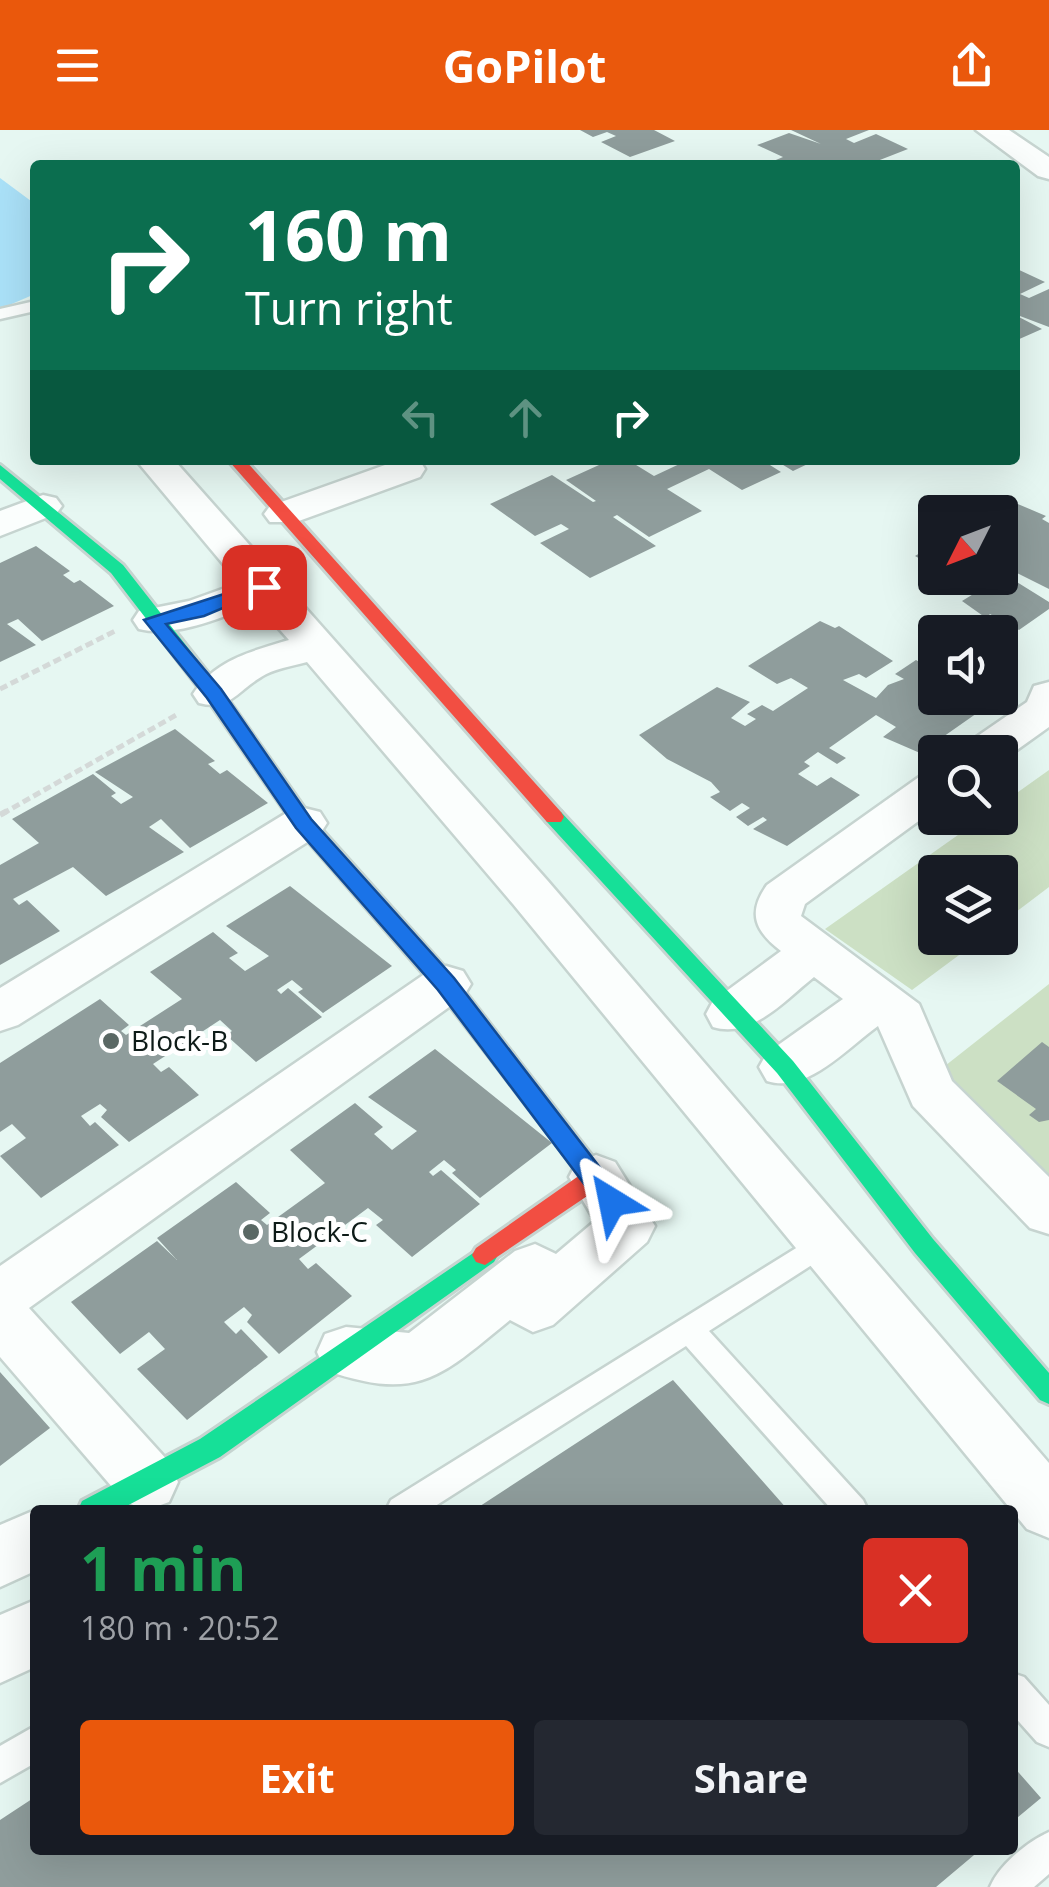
<!DOCTYPE html>
<html lang="en">
<head>
<meta charset="utf-8">
<style>
	body { margin:0; font-family:"Open Sans",sans-serif; background:#242831; color:#f1f3f6; height:100vh; display:flex; flex-direction:column; font-size:38px; white-space:nowrap }
	* { box-sizing:border-box; margin:0 }
	p { font-size:32px; color:#9ea1a6 }
	.icon { flex:none; width:55px; height:55px; fill:none; stroke:currentColor; stroke-width:2; stroke-linecap:round; stroke-linejoin:round }
	.map { position:relative; flex:1; overflow:hidden }
	.panel { position:absolute; left:30px; top:1375px; width:988px; height:350px; display:flex; flex-direction:column; background:#171b24; border-radius:10px; box-shadow:0 10px 40px #0002 }
	.panel>* { flex:none }
	.top-card { position:absolute; left:30px; top:30px; width:990px; height:305px; border-radius:10px; box-shadow:0 10px 40px #0002; background:#0b6e4f; color:#fff; overflow:hidden }
	.needle { width:65px; rotate:228deg }
	.buttons { position:absolute; left:918px; top:365px; display:grid; gap:20px }
	.buttons a { display:grid; place-items:center; width:100px; height:100px; border-radius:10px; background:#171b24; box-shadow:0 10px 40px #0002; font-size:50px }
	.pin { position:absolute; display:grid; place-items:center; width:85px; height:85px; color:#fff; margin:-42px; border-radius:20px; box-shadow:0 5px 15px #0006 }
	.me { position:absolute; width:110px; margin:-55px; rotate:325deg; stroke-linejoin:round; filter:drop-shadow(0 0 8px #0008) }
	.turn { display:flex; align-items:center; gap:35px; height:210px; padding:0 50px; font-size:45px }
	.turn .icon { width:130px; height:130px; stroke-width:2.5 }
	.turn b { display:block; font-size:70px; line-height:85px }
	.lanes { display:flex; align-items:center; height:95px; padding:0 50px; background:#0003; justify-content:center; gap:50px; direction:ltr }
	.lanes .off { opacity:.35 }
	.round { display:grid; place-items:center; flex:none; width:105px; height:105px; border-radius:10px; background:#242831 }
	.head { display:flex; align-items:center; justify-content:space-between; height:170px; padding:0 50px }
	h1 { font-size:60px; font-weight:700; line-height:75px; color:#1e9e55 }
	.button { display:flex; gap:20px; margin-top:auto; padding:20px 50px }
	.button a { flex:1; height:115px; border-radius:10px; background:#ea580c; color:#fff; font-size:40px; font-weight:700; line-height:115px; text-align:center }
	.button a+a { background:#242831; color:#f1f3f6 }
	header { display:flex; justify-content:space-between; align-items:center; height:130px; padding:0 50px; background:#ea580c; color:#fff; font-size:45px; font-weight:700 }
	.map>svg:first-child { display:block }
	.green { fill:#cce0c4 }
	.water { fill:#aae1f8 }
	.building { fill:#8f9d9c }
	.lines { fill:none; stroke-linecap:round; stroke-linejoin:round }
	.lane-casing { stroke:#c6d4d0; stroke-width:5 }
	.street-casing { stroke:#c6d4d0; stroke-width:5 }
	.fast-casing { stroke:#c6d4d0; stroke-width:6 }
	.jam-casing { stroke:#c6d4d0; stroke-width:6 }
	.path-far1 { stroke:#d4d9d8; stroke-width:5; stroke-dasharray:8 4; stroke-linecap:butt }
	.path { stroke:#d4d9d8; stroke-width:6; stroke-dasharray:10 5; stroke-linecap:butt }
	.lane { fill:#fbfefd; fill-rule:evenodd }
	.street { fill:#fbfefd; fill-rule:evenodd }
	.fast { fill:#16e098; fill-rule:evenodd }
	.jam { fill:#f24e42; fill-rule:evenodd }
	.route { fill:#1a73e8; stroke:#114b97; stroke-width:2.5 }
	.poi-dot { fill:#5a6864; stroke:#fff; stroke-width:4 }
	.labels { text-anchor:middle; stroke-width:10; stroke-linejoin:round; paint-order:stroke }
	.poi-label { font-size:28px; fill:#0e1b18; stroke:#fff; text-anchor:start }
</style>
</head>
<body>
<header><svg class="icon" aria-label="menu" viewBox="0 0 24 24"><path d="M4 6h16M4 12h16M4 18h16"/></svg>GoPilot<svg class="icon" aria-label="share" viewBox="0 0 24 24"><path d="M12 15V3M7 8l5-5 5 5M5 13v7h14v-7"/></svg></header>
<div class="map">
<svg width="1049" height="1757" viewBox="0 0 1049 1757">
	<rect width="100%" height="100%" fill="#e6f7f2"/>
	<path class="green" d="M1049,640v117l-49,37v-52h-65v66h47l-70,52 -87,-61 157,-111h18v-13z
		M1049,854v204l-113,-115z"/>
	<path class="water" d="M0,48l35,26v90l-35,15z"/>
	<path class="building" d="M580,0h74l21,11 -45,16 -29,-15 15,-6 -9,-4 -14,5z
		M791,0h78l-23,9 8,4 22,-9 32,15 -41,16h-103l19,-8 -26,-12 32,-12 32,11z
		M1015,138l30,14 -25,12 9,4 20,-9v38l-34,-13z
		M1015,185l27,14 -27,12z
		M610,330h18l26,16 34,-16h74l19,12 -39,18 -33,-21 -42,20 35,22 -53,26 -32,-22 -4,2 43,29 -66,32 -50,-35 29,-14 -8,-5 -26,12 -45,-32 62,-29 41,27 3,-1 -30,-21z
		M775,330h41l-23,11z
		M1004,368l42,18 -4,3 7,4v66l-34,-17 -6,5 40,25v7l-30,21 -29,-16 -4,4 -24,-17 13,-8 -23,-15h48v-24l13,-10 -13,-3v-29h-17z
		M935,414v23l-20,-11z
		M36,416l34,25 -7,4 11,8 6,-3 34,26 -72,35 -24,-22 -11,5 29,21 -36,17v-99z
		M820,491l15,7 4,-2 54,35 -27,17 -7,-4 -16,6 33,18 12,-13 16,-6 -9,-5 21,-14 19,11v27h45l10,6 -70,49 -37,-16 13,-10 -20,-12 -47,33 17,10 -9,6 -19,-12 -14,10 6,4 -12,8 19,12 14,-9 29,18 -73,51 -34,-17 14,-9 -4,-3 -15,9 -12,-9 14,-9 -8,-5 -12,8 -20,-14 10,-5 -9,-10 -44,-23 -28,-24 78,-48 33,15 -19,16 14,8 11,-7 -9,-5 15,-9 11,6 35,-23 -17,-10 -14,6 -29,-18z
		M175,599l40,32 -7,3 12,10 7,-4 41,33 -78,45 -29,-29 -12,8 35,25 -78,44 -33,-29 -60,32 6,6 8,-5 33,31 -60,34v-100l39,-22 -27,-24 81,-45 23,19 -5,3 10,8 12,-7 -38,-25z
		M290,756l102,80 -69,47 -25,-21 5,-3 -11,-9 -15,10 4,4 7,-6 34,29 -66,45 -30,-27 6,-4 -12,-11 -67,44 8,8 8,-5 30,28 -70,47 -28,-25 6,-7 -7,-6 -19,12 9,10 5,-4 24,23 -78,53 -41,-42 26,-18 -14,-14 -12,8v-69l100,-64 29,26 -8,6 5,4 56,-36 -32,-27 63,-40 25,21 -9,5 16,13 24,-15 -43,-30z
		M1042,912l7,5v73l-10,2 -10,-7 7,-6 -39,-28z
		M435,919l117,94 -72,55 -28,-25 4,-3 -12,-10 -15,12 4,4 8,-6 39,34 -68,53 -36,-32 7,-5 -15,-12 -69,51 9,10 8,-6 36,33 -73,58 -32,-32 5,-7 -8,-8 -20,15 12,12 5,-5 27,28 -81,63 -50,-51 28,-20 -16,-17 -29,22 -49,-52 86,-61 20,19 -20,-22 79,-56 34,31 -9,7 6,5 58,-42 -35,-33 65,-47 28,24 -9,7 18,16 25,-19 -49,-34z
		M0,1242l50,56 -50,38z
		M673,1250l115,130h-314z
		M1012,1635l29,33 -29,24z
		M35,1667v53h945l-44,37h-936v-67z"/>
	<g class="lines">
		<defs>
			<path id="lane" d="M35,171v10l-35,8v-10z
				M822,1102l10,4 4,8 -4,8 -123,79 154,169 5,10h-36l-146,-164 -257,164h-43l5,-10z
				M1012,1543l12,4 25,28v42l-12,-5 -25,-28z
				M35,1596v37l-35,20v-37z
				M1049,1702v42l-15,13h-44c9,-22 37,-45 59,-55z"/>
			<path id="street" d="M976,0h33l40,27v22l-11,-3z
				M136,330h38l373,420 502,583v75l-22,-9 -514,-625 -206,-242c-15,4 -34,7 -46,15 -24,14 -31,34 -62,26l-6,-9c22,-34 59,-43 96,-54l-32,-36c-35,13 -80,34 -118,25l-6,-9 6,-9 50,-10 50,-18z
				M399,330l21,1 5,8 -5,8 -124,45h-26l-6,-8 6,-8z
				M43,365l13,3 6,8 -6,8 -56,22v-25z
				M1049,552v45l-49,35v-10h-38l7,-10 58,-40 7,-16z
				M935,642v37l-130,95 -4,12 118,88 33,77 97,96v57l-19,-6 -117,-122 -35,-80c-32,23 -71,68 -111,55l-8,-14 8,-14 76,-54 -29,-22c-29,23 -62,62 -101,50l-7,-13 7,-13 68,-50c-26,-20 -34,-38 -14,-66l152,-108z
				M304,678l16,4 7,11 -7,11 -302,191 -18,6v-43l288,-176z
				M446,836l17,5 8,13 -8,13 -434,311 140,154 9,20 -9,20 -22,8 -22,-8 -125,-145v-91l429,-295z
				M596,1025l19,7 40,64 -8,16 -94,83 -20,7 -23,-12c-69,56 -91,83 -185,50l-8,-18 8,-18 21,-7 63,6 106,-82 20,-7 21,10 39,-33 -26,-44 8,-15z
				M35,1380v61l-35,16v-62z
				M35,1470v67l-35,16v-68z"/>
			<path id="fast" d="M0,335l123,100 98,125 90,128 143,160 58,75 4,6 -4,6h-16l-58,-75 -141,-162 -90,-130 -96,-125 -111,-94z
				M554,680l7,2 232,249 140,178 116,134v31l-9,-4 -125,-147 -138,-180 -230,-251 -3,-5z
				M485,1115l9,3 4,7 -4,7 -274,195 -101,53h-41l4,-9 118,-62z"/>
			<path id="jam" d="M228,330h17l316,352 3,5 -3,5h-14z
				M504,920l8,3 96,124 -3,7 -120,81 -9,-3 -4,-7 4,-7 104,-73 -84,-110 -4,-6 4,-6z"/>
		</defs>
		<use href="#lane" class="lane-casing"/>
		<use href="#street" class="street-casing"/>
		<use href="#fast" class="fast-casing"/>
		<use href="#jam" class="jam-casing"/>
		<path class="path-far1" d="M0,559l115,-58
			M2,684l176,-100"/>
		<path class="path" d="M0,685l7,-4"/>
		<use href="#lane" class="lane"/>
		<use href="#street" class="street"/>
		<use href="#fast" class="fast"/>
		<use href="#jam" class="jam"/>
	</g>
	<path class="route" d="M258,453l15,4 -69,29 -38,8 55,65 90,130 143,159 167,217 3,7 -3,7h-18l-165,-219 -142,-162 -89,-130 -63,-78z"/>
	<g class="poi-dot">
		<circle cx="111" cy="911" r="10"/>
		<circle cx="251" cy="1102" r="10"/>
	</g>
	<g class="labels">
		<g class="poi-label">
			<text x="131" y="921">Block-B</text>
			<text x="271" y="1112">Block-C</text>
		</g>
	</g>
</svg>
<div class="buttons">
<a><svg class="needle" viewBox="-14 -14 28 28"><path d="M0-13l5 13h-10z" fill="#e53935"/><path d="M0 13l5-13h-10z" fill="#9ea1a6"/></svg></a>
<a><svg class="icon" aria-label="sound" viewBox="0 0 24 24"><path d="M4 9h4l5-4v14l-5-4H4zM17 9q2 3 0 6"/></svg></a>
<a><svg class="icon" aria-label="search" viewBox="0 0 24 24"><circle cx="10" cy="10" r="6"/><path d="M15 15l6 6"/></svg></a>
<a><svg class="icon" aria-label="layers" viewBox="0 0 24 24"><path d="M12 4l9 5-9 5-9-5zM3 14l9 5 9-5"/></svg></a>
</div>
<div class="pin" style="left:264px;top:457px;background:#d93025"><svg class="icon" aria-label="arrive" viewBox="0 0 24 24"><path d="M6 21V4h12l-3 4 3 4H6"/></svg></div>
<svg class="me" style="left:612px;top:1072px" viewBox="-20 -20 40 40"><path d="M0-17L14 15 0 8-14 15z" fill="#1a73e8" stroke="#fff" stroke-width="4"/></svg>
<div class="top-card">
<div class="turn"><svg class="icon" aria-label="right" viewBox="0 0 24 24"><path d="M7 20v-9h11M14 6l5 5-5 5"/></svg><div><b>160 m</b>Turn right</div></div>
<div class="lanes"><svg class="icon off" aria-label="left" viewBox="0 0 24 24"><path d="M17 20v-9H6M10 6l-5 5 5 5"/></svg><svg class="icon off" aria-label="ahead" viewBox="0 0 24 24"><path d="M12 20V5M6 11l6-6 6 6"/></svg><svg class="icon" aria-label="right" viewBox="0 0 24 24"><path d="M7 20v-9h11M14 6l5 5-5 5"/></svg></div>
</div>
<section class="panel">
<div class="head"><div><h1>1 min</h1><p>180 m · 20:52</p></div><a class="round" style="background:#d93025;color:#fff"><svg class="icon" aria-label="close" viewBox="0 0 24 24"><path d="M6 6l12 12M18 6L6 18"/></svg></a></div>
<div class="button"><a>Exit</a><a>Share</a></div>
</section>
</div>
</body>
</html>
